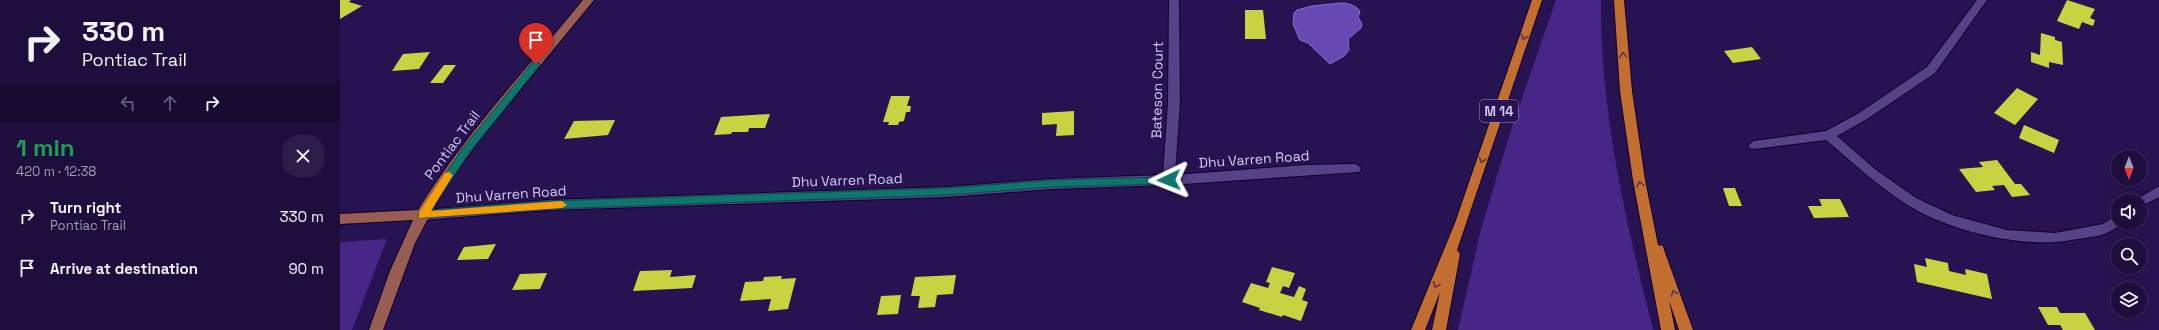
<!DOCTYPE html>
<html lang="en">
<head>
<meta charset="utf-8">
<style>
	body { margin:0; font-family:"Space Grotesk",sans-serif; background:#2b1c49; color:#f1f3f6; height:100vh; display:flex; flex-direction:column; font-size:15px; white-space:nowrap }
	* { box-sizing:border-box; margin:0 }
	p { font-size:13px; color:#a19cb0 }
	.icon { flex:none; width:22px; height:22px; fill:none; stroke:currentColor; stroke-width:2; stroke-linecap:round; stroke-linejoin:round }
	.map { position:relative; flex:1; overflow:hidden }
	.details { display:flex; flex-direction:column; background:#1e0e3e; width:340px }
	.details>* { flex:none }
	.top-card { background:#1e0e3e; color:#f1f3f6; overflow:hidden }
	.needle { width:26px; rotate:180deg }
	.controls { position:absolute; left:1771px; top:150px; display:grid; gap:8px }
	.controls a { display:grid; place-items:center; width:36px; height:36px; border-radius:50%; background:#1e0e3e; box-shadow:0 4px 16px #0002,0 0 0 1px #3c2e58; font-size:20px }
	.pin { position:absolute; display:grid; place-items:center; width:34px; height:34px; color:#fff; margin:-41px -17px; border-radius:50% 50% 50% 0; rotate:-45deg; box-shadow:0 0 4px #0007 }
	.pin .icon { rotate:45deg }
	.me { position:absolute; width:44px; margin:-22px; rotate:268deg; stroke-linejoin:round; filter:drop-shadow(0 0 3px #0008) }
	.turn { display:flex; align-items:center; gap:14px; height:84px; padding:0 16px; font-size:18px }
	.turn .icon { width:52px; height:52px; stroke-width:2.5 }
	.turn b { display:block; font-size:28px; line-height:34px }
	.lanes { display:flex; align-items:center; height:38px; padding:0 16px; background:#0003; justify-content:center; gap:20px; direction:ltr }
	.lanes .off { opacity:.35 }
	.round { display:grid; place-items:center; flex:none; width:42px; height:42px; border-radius:16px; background:#2b1c49 }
	.head { display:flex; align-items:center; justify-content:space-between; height:68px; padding:0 16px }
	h1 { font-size:24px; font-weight:700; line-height:30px; color:#1e9e55 }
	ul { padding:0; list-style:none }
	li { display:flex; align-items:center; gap:12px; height:52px; padding:0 16px }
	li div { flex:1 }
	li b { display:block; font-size:15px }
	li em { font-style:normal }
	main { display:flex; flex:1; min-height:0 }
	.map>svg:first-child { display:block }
	.green { fill:#472688 }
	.water { fill:#6849b4; stroke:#8870c7 }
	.building { fill:#c9d240 }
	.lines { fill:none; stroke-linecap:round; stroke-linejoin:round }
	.minor-casing { stroke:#11012e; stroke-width:2 }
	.major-casing { stroke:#11012e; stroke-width:2 }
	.highway-casing { stroke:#11012e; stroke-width:2 }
	.minor { fill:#544386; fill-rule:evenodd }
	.major { fill:#975d53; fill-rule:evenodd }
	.highway { fill:#c36e31; fill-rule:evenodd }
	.oneway { stroke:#5e3346 }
	.route { fill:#0f766e; stroke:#0a4d48 }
	.slow { fill:#f59e0b }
	.labels { text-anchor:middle; stroke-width:4; stroke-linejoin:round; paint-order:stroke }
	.shield { fill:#281352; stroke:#9f94c2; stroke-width:1 }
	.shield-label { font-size:13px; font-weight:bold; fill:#d2cbf2 }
	.street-label { font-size:14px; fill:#d2cbf2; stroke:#281352 }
</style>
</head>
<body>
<main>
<section class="details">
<div class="top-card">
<div class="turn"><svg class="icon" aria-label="right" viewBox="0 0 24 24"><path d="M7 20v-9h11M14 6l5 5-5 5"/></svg><div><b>330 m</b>Pontiac Trail</div></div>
<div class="lanes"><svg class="icon off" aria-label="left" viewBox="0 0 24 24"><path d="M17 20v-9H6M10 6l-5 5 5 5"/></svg><svg class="icon off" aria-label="ahead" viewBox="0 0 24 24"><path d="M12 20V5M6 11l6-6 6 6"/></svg><svg class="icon" aria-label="right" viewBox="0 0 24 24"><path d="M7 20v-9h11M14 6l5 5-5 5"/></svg></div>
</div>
<div class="head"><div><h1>1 min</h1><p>420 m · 12:38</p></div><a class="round"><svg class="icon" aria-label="close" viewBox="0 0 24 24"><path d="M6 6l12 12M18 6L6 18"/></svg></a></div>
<ul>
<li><svg class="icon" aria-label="right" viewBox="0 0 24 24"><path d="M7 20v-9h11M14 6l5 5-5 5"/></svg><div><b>Turn right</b><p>Pontiac Trail</p></div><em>330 m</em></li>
<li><svg class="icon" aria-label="arrive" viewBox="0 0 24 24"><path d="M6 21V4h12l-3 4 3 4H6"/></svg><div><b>Arrive at destination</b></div><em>90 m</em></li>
</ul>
</section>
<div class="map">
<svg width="1819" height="330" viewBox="0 0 1819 330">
	<rect width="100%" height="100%" fill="#281352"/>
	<path class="green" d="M1216,0h45c-1,112 25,222 52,330h-195l23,-101 30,-99z
		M47,239l-35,91h-12v-88z"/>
	<path class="water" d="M1001,3c7,0 14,2 19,8l-2,6 4,7 -1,4 -13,11 1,11 -5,6 -14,8 -22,-21 -8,-3 -7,-16 1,-11 3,-3 15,-4z"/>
	<path class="building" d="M0,0h11l-2,2 13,4 -22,13z
		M1727,0l28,9 -5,9 5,2 -2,6 -11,-4 -3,7 -22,-8z
		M905,10h18l3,29h-21z
		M1701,33l14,4v3l7,2 1,23 -14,-3v6l-18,-6v-10l9,3z
		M1412,47l9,12 -28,4 -9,-12z
		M90,52l-11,17 -27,2 11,-17z
		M104,65h12l-13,18h-13z
		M1677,88l21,11 -23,26 -21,-12z
		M551,96h19l-3,10h4l-1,6h-4l-2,9 -5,1 -1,3h-10l1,-3h-6z
		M734,111v24l-18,1 1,-12 -15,1v-12z
		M430,114l-5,14h-16l-1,4h-16l-1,2 -17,1 7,-18z
		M275,120l-7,15 -44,4 10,-18z
		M1684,125l35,15 -5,13 -35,-15z
		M1657,160l18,24h6l9,11 -18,2 -8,-12 -12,1 3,4 -19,2 -17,-23 24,-2 -4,-5z
		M1383,188h12l7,18h-13z
		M1479,199h21l9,18 -35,1 -6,-12h14z
		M156,244l-8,15 -31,1 7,-13z
		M1585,258l23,5 1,8 17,4 -1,-6 22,5 5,25 -75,-17 -3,-18 13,3z
		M932,267l23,6 -6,15 -6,-2 -3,7 14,4 5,-11 7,3 -4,11 6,2 -7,19 -18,-6 -1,2 -23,-7 1,-2 -18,-6 9,-19 17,5 2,-5 -4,-1z
		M332,270l-2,7 26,-2 -4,13 -59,3 7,-20z
		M207,273l-7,16 -28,1 8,-16z
		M616,275l-3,19 -16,1 -2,12 -17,1 2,-12h-9l4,-19z
		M442,276l-1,3 15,-1 -8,31 -20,2 3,-12 -31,2 5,-19 18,-1 1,-4z
		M561,295l-3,19 -21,1 4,-19z
		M1698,307h19l3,6h25l10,17h-32l-3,-5h-12z"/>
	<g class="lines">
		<defs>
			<path id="minor" d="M829,0h10l1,102 -5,73 130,-10 50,-1 4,2 2,3 -2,3 -190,13 -118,4 -104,8 -399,13 -125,10 -4,-1 -2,-4 2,-4 4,-1 125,-10 399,-13 104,-8 112,-4 5,-73z
				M1637,0h10l-52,73 -68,46 -30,17 39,34 40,28 36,17 55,15 48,3 48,-9 15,-10v9h4c-17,15 -29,13 -50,17 -49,9 -124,-9 -166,-36 -29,-19 -54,-42 -80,-64l-72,9 -4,-1 -2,-3 6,-4 72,-10 33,-18 68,-46z
				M1819,186v11l-19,10v-6h-6z"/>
			<path id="major" d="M243,0h11l-111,135 -40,55 -28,53 -32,87h-14l21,-59 23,-51 -73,4v-10l78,-4c47,-76 109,-141 165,-210z"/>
			<path id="highway" d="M1192,0h10l-85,250 3,4 -14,76h-14l8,-38 -15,38h-14l44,-107z
				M1274,0h10l8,91 13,89 13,65 5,1 1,4 29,80h-14l-10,-30 6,30h-14l-28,-150 -13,-89z"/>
		</defs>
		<use href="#minor" class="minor-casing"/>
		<use href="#major" class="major-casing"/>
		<use href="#highway" class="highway-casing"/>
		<use href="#minor" class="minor"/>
		<use href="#major" class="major"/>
		<use href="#highway" class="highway"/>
	</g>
	<defs><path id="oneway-chevron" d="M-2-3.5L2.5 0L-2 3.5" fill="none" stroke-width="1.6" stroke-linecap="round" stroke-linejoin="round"/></defs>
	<g class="oneway">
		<use href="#oneway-chevron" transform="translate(1184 37) rotate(110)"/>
		<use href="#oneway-chevron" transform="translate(1283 55) rotate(-95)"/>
		<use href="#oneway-chevron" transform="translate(1142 160) rotate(109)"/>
		<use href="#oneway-chevron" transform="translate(1300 184) rotate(-102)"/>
		<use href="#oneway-chevron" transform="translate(1096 285) rotate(112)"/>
		<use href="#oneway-chevron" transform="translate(1334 293) rotate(-110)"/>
	</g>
	<path class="route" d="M196,61l4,3 -1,2 -70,87 -38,57 117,-9 399,-13 104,-8 118,-3 5,3 -5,4 -118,3 -104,8 -399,14 -129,9v-6l44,-64 70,-86z"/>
	<path class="slow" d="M109,172l4,3 -22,36 131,-10 5,4 -5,3 -143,10v-6l26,-39z"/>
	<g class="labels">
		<rect class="shield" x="1140" y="100" width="38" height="22" rx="3"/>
		<g class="shield-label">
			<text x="1159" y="116">M 14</text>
		</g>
		<g class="street-label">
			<text transform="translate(817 90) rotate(-89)" y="5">Bateson Court</text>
			<text transform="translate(112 145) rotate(-53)" y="5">Pontiac Trail</text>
			<text transform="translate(914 159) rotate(-4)" y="5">Dhu Varren Road</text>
			<text transform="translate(507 180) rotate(-2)" y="5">Dhu Varren Road</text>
			<text transform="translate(171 194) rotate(-4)" y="5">Dhu Varren Road</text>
		</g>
	</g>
</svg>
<div class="controls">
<a><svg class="needle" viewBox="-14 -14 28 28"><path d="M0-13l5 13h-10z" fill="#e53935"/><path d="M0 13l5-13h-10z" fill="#a19cb0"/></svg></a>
<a><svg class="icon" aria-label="sound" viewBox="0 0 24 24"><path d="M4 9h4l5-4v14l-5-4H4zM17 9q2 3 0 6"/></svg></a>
<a><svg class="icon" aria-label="search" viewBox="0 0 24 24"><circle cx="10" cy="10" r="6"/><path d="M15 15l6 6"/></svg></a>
<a><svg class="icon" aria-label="layers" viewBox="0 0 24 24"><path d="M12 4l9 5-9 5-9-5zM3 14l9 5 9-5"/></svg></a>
</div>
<div class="pin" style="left:196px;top:64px;background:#d93025"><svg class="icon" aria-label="arrive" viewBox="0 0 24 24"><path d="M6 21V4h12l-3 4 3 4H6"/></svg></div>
<svg class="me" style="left:829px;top:180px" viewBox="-20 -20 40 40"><path d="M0-17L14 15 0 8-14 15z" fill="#0f766e" stroke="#fff" stroke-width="4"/></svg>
</div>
</main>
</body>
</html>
